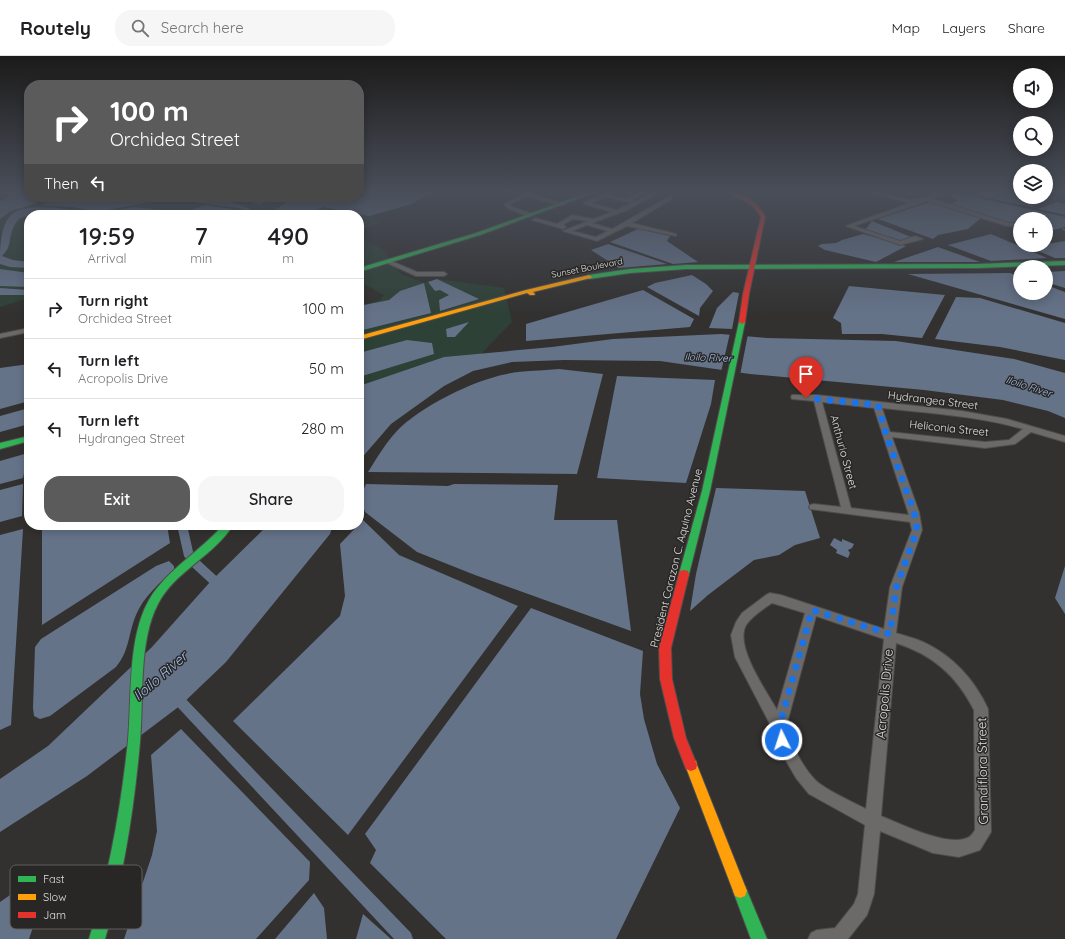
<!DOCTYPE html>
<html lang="en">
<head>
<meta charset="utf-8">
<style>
	body { margin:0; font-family:Quicksand,sans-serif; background:#f6f6f6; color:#202124; height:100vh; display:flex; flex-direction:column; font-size:15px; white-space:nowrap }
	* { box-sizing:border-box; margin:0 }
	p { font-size:13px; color:#757577 }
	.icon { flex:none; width:22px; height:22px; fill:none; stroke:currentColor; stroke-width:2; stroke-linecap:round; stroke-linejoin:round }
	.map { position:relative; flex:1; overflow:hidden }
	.side { position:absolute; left:24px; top:154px; width:340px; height:320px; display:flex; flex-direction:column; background:#fff; border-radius:16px; box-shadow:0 2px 10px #0003 }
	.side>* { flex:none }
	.banner { position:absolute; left:24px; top:24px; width:340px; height:122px; border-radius:16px; box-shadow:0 2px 10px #0003; background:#5b5b5c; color:#fff; overflow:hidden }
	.buttons { position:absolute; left:1013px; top:12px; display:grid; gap:8px }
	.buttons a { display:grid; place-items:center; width:40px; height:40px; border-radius:50%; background:#fff; box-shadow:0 2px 10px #0003; font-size:20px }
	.pin { position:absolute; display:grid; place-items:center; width:34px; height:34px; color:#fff; margin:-41px -17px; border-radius:50% 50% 50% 0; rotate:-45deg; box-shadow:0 0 4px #0007 }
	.pin .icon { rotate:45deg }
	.me { position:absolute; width:44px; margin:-22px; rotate:356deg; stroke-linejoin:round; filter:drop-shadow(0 0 3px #0008) }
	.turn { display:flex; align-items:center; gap:14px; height:84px; padding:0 20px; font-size:18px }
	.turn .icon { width:52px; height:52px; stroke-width:2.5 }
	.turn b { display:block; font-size:28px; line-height:34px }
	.then { display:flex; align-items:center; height:38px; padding:0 20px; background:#0003; gap:8px; font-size:15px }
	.eta { display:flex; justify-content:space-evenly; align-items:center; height:68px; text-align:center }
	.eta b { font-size:24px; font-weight:600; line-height:28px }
	.button { display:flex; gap:8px; margin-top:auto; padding:8px 20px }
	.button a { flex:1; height:46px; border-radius:16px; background:#5b5b5c; color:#fff; font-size:16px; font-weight:600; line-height:46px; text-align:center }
	.button a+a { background:#f6f6f6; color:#202124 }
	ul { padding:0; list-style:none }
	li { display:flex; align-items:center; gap:12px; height:60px; padding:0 20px; border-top:1px solid #e0e0e0 }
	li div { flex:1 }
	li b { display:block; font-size:15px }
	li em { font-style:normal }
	header { display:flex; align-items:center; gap:24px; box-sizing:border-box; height:56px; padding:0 20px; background:#fff; border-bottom:1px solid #e0e0e0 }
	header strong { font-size:19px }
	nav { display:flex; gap:22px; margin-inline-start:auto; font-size:14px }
	.search { width:280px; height:36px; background:#f6f6f6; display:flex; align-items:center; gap:10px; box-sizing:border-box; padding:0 14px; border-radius:16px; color:#757577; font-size:15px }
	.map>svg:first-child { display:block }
	.green { fill:#2e4136 }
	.water { fill:#657389 }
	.pier { fill:#323130 }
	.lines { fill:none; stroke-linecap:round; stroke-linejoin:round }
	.stream { stroke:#657389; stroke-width:1.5 }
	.canal { fill:#657389; fill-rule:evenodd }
	.street-casing { stroke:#4e4d4c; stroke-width:2 }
	.fast-casing { stroke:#4e4d4c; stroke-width:2 }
	.slow-casing { stroke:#4e4d4c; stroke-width:2 }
	.jam-casing { stroke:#4e4d4c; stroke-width:2 }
	.street { fill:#6b6a69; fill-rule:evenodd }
	.fast { fill:#30b455; fill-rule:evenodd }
	.slow { fill:#ff9f0a; fill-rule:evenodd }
	.jam { fill:#e5322d; fill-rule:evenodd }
	.route { stroke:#1a73e8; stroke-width:7; stroke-dasharray:0 12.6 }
	.labels { text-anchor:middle; stroke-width:3; stroke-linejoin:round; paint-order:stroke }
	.far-street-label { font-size:9px; fill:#e0dedd; stroke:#292725 }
	.far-water-label { font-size:10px; font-style:italic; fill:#a3c0ed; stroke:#292725 }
	.street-label { font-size:11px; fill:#e0dedd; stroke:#292725 }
	.near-street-label { font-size:13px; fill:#e0dedd; stroke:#292725 }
	.near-water-label { font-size:14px; font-style:italic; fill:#a3c0ed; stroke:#292725 }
	.key { fill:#292725; stroke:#605e5c; stroke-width:1 }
	.key-label { font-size:11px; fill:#e0dedd }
</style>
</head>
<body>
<header>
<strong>Routely</strong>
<div class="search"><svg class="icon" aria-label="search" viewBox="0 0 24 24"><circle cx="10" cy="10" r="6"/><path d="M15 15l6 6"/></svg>Search here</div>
<nav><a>Map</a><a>Layers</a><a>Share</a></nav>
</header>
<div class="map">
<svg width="1065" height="883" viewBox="0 0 1065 883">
	<rect width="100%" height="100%" fill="#323130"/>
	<path class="green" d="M9,136h20v5h330v-5h72l-19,12 -43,12 12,7 -22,7v-15h-330v83l-29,9v-106l8,-4z
		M359,181l25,13 15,23 25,10 13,-4 67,9 8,34 -31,32 -37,3 -85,29v-80l21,-6 4,-5 -25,-14z"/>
	<path class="water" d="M9,136h20v5h18l-16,8 -20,6 -11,8v-18l8,-4z
		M359,136h72l-19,12 -43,12 -45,-9 -20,8h-36l23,-16 -23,1 -8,5 -9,-3 1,-3 -24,-2h131z
		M984,136h28l8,2v3h14l14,3 -18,7 -55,-12z
		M958,137l107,24v10l-11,3 -8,-3v-8h-26v4l-6,1 -63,-20 7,-4 -9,-3z
		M63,141h87l7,2 -13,4 -47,9 -24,-5 -31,-2z
		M157,141c26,0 71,0 93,12l-3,6h-8l4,-5 -4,-2z
		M930,146l51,16 -13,11 -30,6 -5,4 -55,-20z
		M1057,146l8,2v11l-27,-6z
		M205,149l32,5 -4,5h-43l-7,-2z
		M38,151l20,1 45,7c-16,0 -76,-4 -85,5 -7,8 -7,16 -9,25 -1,4 -4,8 -7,11l11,4 16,2v6l-19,-1 -10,-3c0,-15 0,-41 13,-51 7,-4 17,-5 25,-6z
		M133,151l46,5 -1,2 4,1h-71l-8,-2z
		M872,165l39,16 -11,5 -35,-12z
		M638,173l32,7 -3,5 31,21 -25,2 -63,-22z
		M863,178l43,12 -30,16 -51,-12 -7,-4 4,-2 14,-1 6,-3z
		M991,178l56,24 -56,3 -43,-16z
		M1065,185v17h-10l-26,-11z
		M608,188l59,20 -48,4 -28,-18z
		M938,191l42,15h-86z
		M0,213l29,4v14l-29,-1z
		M1065,215v17l-19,-6v-10z
		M1010,217l10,3v17h26v-8l19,7v27l-157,-45z
		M692,219l14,9 7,7 -13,17 -1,8 -52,-29 8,-4z
		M437,223l42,20 -39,12 -1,-11 10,-5 -9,-5 -5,1 -7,-9z
		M424,227l7,30 -72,18v-25l30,-6 11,-9z
		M849,230l96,9 -23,43 -40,-4h-40l-1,-11 -8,-5z
		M0,232l29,2v5h-29z
		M643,234l51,29 -4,8 -164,14v-17z
		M733,236l6,1 -7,36 -23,-1 8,-20z
		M956,241l24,1 85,25v37l-65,-13 -65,-8z
		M469,266l-14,15h-8l-1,-8z
		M721,278l46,4 129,3 118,18 51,14v45l-17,-7 -45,-11 -79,-10 -174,-16 -90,-13 -96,-1 -52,2 -39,9 -29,15 -53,38 -32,37v-75l85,-29 108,-10 61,-8z
		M407,284l25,3 2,11 -75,23v-24z
		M29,308v37l-29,8v-41z
		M559,313l44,5 -26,100 -209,-2c9,-14 17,-28 28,-40 23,-25 78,-52 111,-58 16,-4 35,-3 52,-5z
		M617,320l98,4 -4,24 -25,79 -89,-5z
		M29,352v16l-29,8v-16z
		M28,397l-5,25 -23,6v-23z
		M23,428l-1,32 -22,6v-32z
		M366,428l82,2 6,-2 104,1 -4,35h63l14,111 -156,-56 -58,-23 -52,-40 -5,-14z
		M716,432l89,3 15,47 -25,7 -16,10 -25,5 -46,35 -18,16 6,-37z
		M363,464l36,35 119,51 -170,229 -115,-114 107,-105 5,-20 -5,-52z
		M42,469h125l3,18 -128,82z
		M268,469h65l-3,9 -104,128 -45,43 -94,71 -87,56v-53l48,-33 104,-99 58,-65z
		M23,473l-12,196 -11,5v-195z
		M834,482l8,4v-3l12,5 -2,4 -4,2 2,3 -2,5 -12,-5 1,-3 -7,-5z
		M169,505l5,5v3c-13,13 -31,28 -38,46 -8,19 -6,35 -20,52l-66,49 -10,3 -6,-3 -1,-8 2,-61 6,-8 115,-73z
		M1065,510v48l-10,-16z
		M531,552l112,43 -3,43 4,25 13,45 23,44 -64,131h-170l-76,-76 6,-13 -11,-16z
		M181,673l129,133 -1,18 -53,59h-132l28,-84 5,-24 -6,-76z
		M54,809l-25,74h-29v-37z
		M314,837l10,15 3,31h-52z
		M363,858l28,25h-35z"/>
	<path class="pier" d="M730,277l18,1 -8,41 -19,-3z"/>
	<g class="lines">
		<path class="stream" d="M1063,173l2,1"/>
		<path class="canal" d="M177,469h10l7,31 -2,3h-6l-2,-3z
			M195,503l4,1 26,24 1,3 -1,3 -4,1 -4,-1 -26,-24 -1,-3 1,-3z
			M175,635l4,1 232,241 2,6h-19l-223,-239 -2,-4 2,-4z"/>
		<defs>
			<path id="street" d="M528,136h5l-2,2 34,10 -3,2 -35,-10 -17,8 3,3 19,7 1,1 -3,2 -21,-8 -5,-5z
				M639,136h5l-12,8 4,1 18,-9 4,1 -33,18 -33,12 20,6 58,-33 2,1v2l-40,24 44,11v2l-49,-10 -30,15 -34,-10 25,-10 -15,-2 -10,6 3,2 -3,2 -31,-9 3,-2 22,6 15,-9 22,4 18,-7 -28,-8v-2l22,-8 21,5zM606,141l26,6 -15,7 -26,-7zM587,169l21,6 -12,6 -24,-6z
				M867,136h8l35,8 32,-7 2,2 -14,3 79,25h11v4l-13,-1 -80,-25 -73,25 46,15 15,-5 8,3 -23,6 -54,-19 64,-23z
				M389,204l28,12h27l3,2 -3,2h-28l-29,-13v-2z
				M29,272v4l-29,6v-4z
				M792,339h25l145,16 45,8 58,17v6l-34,-10 -16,12 -30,4 -93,-11 27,75 3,18 -20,57 -6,46c9,3 18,5 27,9 29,13 52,38 65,67l3,123 -11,18 -21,7 -26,-4 -53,-22 -6,63 -7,21 -19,24h-40l3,-6 6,-3 18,-2 19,-24 4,-10 7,-69 -56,-31 -13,-16 -19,-33 -5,-17 -37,-71 -4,-22 5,-13 6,-9 24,-18 4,-2 11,2 103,34 6,-42 22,-57 -2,-8 -100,-13 -1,-2 1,-2 4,-1 27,3 -27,-106 -22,-2 -1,-2zM822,346l52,6 35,107 -58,-7zM882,352c47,5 95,8 141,21l-14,11 -24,2 -95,-10zM772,547l33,10 -28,97c-10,-18 -43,-64 -31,-85 6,-9 17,-16 26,-22zM816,560l68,23 -18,170c-15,-8 -32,-15 -46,-25 -14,-10 -30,-41 -34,-57zM896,587c37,12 60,32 78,67l1,120c-2,3 -4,7 -8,8 -20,9 -66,-14 -86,-22z"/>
			<path id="fast" d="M590,136h6l-116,43 -121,37v-4l117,-35z
				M1065,205v4l-87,3 -292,1 -56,4 -41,6 -3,-2 3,-2 41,-6 56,-4 292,-1z
				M742,264l3,2 -35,169 -21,83 -1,3h-8l-1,-3 23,-83 37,-169z
				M29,380v5l-29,8v-6z
				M223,469h10c-19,31 -58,46 -75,79 -20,38 -14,96 -18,138 -6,67 -16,133 -35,197h-16c20,-65 32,-131 39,-199 4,-42 -1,-102 21,-140 18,-31 51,-48 74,-75z
				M740,828l5,2 22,53h-16l-18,-48 2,-5z"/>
			<path id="slow" d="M589,219l3,2 -1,1 -58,14 2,2 -1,1h-4l-3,-2 -168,47v-4l167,-46z
				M691,703l5,2 1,4 50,126 -2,5 -5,2 -5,-2 -50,-131 1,-4z"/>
			<path id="jam" d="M725,136c18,0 32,9 40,25l-16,77 -4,28 -3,2 -3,-2 4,-28 18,-77c-10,-18 -21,-16 -36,-25z
				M684,514l4,1 1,3 -18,74 1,31 14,59 11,27 -1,4 -5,2 -5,-2 -12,-31 -14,-59 -1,-31 20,-74 1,-3z"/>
		</defs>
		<use href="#street" class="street-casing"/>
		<use href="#fast" class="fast-casing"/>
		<use href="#slow" class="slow-casing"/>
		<use href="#jam" class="jam-casing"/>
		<use href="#street" class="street"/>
		<use href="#fast" class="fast"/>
		<use href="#slow" class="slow"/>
		<use href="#jam" class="jam"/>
	</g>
	<linearGradient id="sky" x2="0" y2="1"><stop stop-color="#1c1b1a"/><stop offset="0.52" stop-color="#494e59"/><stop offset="1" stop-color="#494e59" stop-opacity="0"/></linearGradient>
	<rect width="1065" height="260" fill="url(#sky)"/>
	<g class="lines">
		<path class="route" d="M782,684l-3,-13 33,-117 78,24 6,-46 21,-58 -3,-18 -28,-78 -8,-29 -72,-7"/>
	</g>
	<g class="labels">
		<g class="far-street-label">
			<text transform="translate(587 212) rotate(-11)" y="3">Sunset Boulevard</text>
		</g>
		<g class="far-water-label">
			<text transform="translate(708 301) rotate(2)" y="4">Iloilo River</text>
			<text transform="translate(1029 330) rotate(18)" y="4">Iloilo River</text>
		</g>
		<g class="street-label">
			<text transform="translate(933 344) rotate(7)" y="4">Hydrangea Street</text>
			<text transform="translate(949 372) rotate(6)" y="4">Heliconia Street</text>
			<text transform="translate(844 396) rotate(75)" y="4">Anthurio Street</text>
			<text transform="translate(676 502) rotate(-76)" y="4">President Corazon C. Aquino Avenue</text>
		</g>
		<g class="near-street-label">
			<text transform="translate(884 638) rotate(-85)" y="5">Acropolis Drive</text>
			<text transform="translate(982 715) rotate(-91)" y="5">Grandiflora Street</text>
		</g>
		<g class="near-water-label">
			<text transform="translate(160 620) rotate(-41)" y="5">Iloilo River</text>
		</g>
	</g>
	<rect x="10" y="809" width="132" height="64" rx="6" class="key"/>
	<rect x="18" y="820" width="18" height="6" fill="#30b455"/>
	<rect x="18" y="838" width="18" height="6" fill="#ff9f0a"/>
	<rect x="18" y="856" width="18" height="6" fill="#e5322d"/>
	<g class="key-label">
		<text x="43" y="827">Fast</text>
		<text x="43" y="845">Slow</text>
		<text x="43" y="863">Jam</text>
	</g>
</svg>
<div class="buttons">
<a><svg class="icon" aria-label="sound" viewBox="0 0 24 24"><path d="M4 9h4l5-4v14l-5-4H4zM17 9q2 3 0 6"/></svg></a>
<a><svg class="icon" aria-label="search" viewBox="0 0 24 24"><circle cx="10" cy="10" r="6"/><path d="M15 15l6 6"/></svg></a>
<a><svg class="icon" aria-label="layers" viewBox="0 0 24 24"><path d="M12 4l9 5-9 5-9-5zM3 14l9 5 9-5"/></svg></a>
<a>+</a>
<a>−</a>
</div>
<div class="pin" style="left:806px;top:342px;background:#d93025"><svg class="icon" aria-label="arrive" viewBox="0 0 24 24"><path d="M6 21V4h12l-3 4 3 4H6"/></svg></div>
<svg class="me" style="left:782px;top:684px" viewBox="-20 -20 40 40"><circle r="17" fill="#1a73e8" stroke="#fff" stroke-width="3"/><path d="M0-11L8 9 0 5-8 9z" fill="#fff"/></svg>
<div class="banner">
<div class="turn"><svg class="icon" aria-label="right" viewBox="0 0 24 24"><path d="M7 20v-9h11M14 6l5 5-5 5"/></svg><div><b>100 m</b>Orchidea Street</div></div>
<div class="then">Then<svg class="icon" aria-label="left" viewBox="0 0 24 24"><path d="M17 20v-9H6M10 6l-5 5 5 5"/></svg></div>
</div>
<section class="side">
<div class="eta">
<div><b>19:59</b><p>Arrival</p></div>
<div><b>7</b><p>min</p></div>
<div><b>490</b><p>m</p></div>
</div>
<ul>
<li><svg class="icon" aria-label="right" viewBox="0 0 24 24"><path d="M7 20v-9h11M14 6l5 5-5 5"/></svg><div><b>Turn right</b><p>Orchidea Street</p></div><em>100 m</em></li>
<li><svg class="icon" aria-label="left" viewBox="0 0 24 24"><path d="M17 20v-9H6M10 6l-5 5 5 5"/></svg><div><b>Turn left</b><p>Acropolis Drive</p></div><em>50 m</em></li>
<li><svg class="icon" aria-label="left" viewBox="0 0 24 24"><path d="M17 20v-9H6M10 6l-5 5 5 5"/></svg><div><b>Turn left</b><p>Hydrangea Street</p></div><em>280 m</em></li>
</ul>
<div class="button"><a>Exit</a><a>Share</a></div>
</section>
</div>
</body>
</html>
